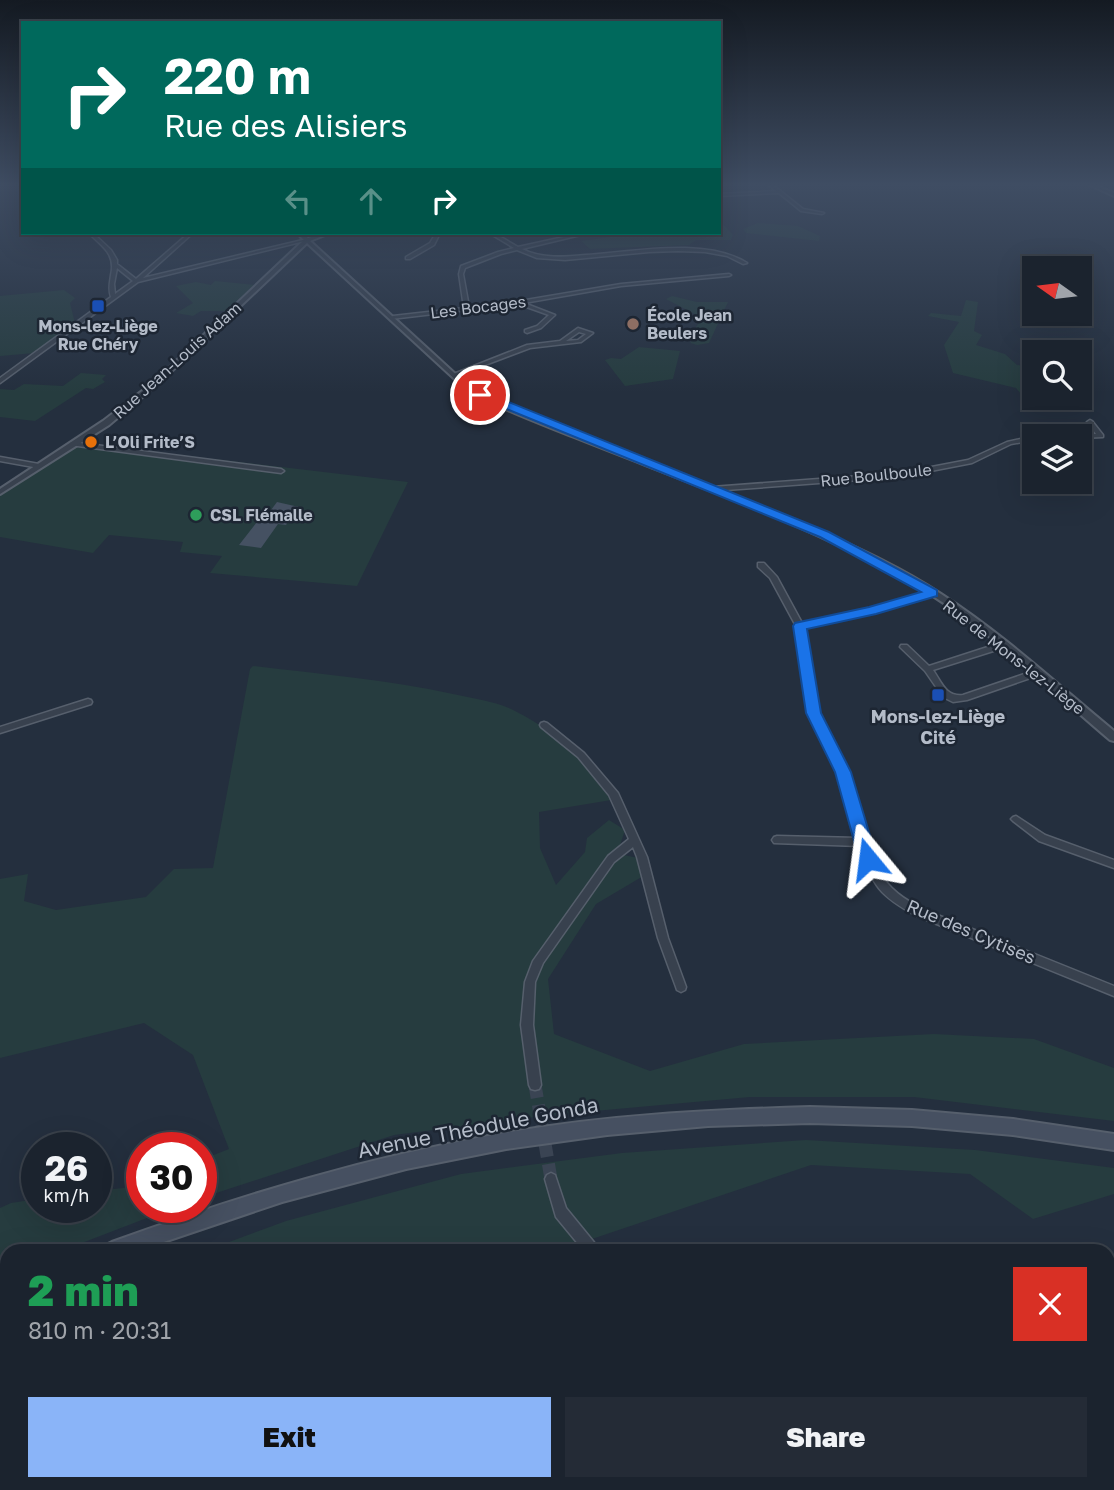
<!DOCTYPE html>
<html lang="en">
<head>
<meta charset="utf-8">
<style>
	body { margin:0; font-family:"Golos Text",sans-serif; background:#242b36; color:#f1f3f6; height:100vh; display:flex; flex-direction:column; font-size:26px; white-space:nowrap }
	* { box-sizing:border-box; margin:0 }
	p { font-size:23px; color:#a0a4aa }
	.icon { flex:none; width:38px; height:38px; fill:none; stroke:currentColor; stroke-width:2; stroke-linecap:round; stroke-linejoin:round }
	.map { position:relative; flex:1; overflow:hidden }
	.sheet { position:absolute; left:0px; top:1244px; width:1115px; height:247px; display:flex; flex-direction:column; background:#1b232e; border-radius:21px 21px 0 0; box-shadow:0 7px 28px #0002,0 0 0 2px #39404a }
	.sheet>* { flex:none }
	.hud { position:absolute; left:21px; top:21px; width:700px; height:214px; border-radius:0px; box-shadow:0 7px 28px #0002,0 0 0 2px #39404a; background:#00695c; color:#fff; overflow:hidden }
	.needle { width:46px; rotate:284deg }
	.tools { position:absolute; left:1022px; top:256px; display:grid; gap:14px }
	.tools a { display:grid; place-items:center; width:70px; height:70px; border-radius:0px; background:#1b232e; box-shadow:0 7px 28px #0002,0 0 0 2px #39404a; font-size:35px }
	.speed { position:absolute; left:21px; top:1132px; display:flex; gap:14px; font-size:35px; font-weight:700; text-align:center }
	.speed>* { display:grid; place-content:center; width:91px; height:91px; border-radius:50%; background:#1b232e; box-shadow:0 7px 28px #0002,0 0 0 2px #39404a; line-height:1 }
	.speed small { font-size:18px; font-weight:400 }
	.speed .limit { border:10px solid #d22; background:#fff; color:#111 }
	.pin { position:absolute; display:grid; place-items:center; width:60px; height:60px; color:#fff; margin:-30px; border:4px solid #fff; border-radius:50%; box-shadow:0 2px 7px #0007 }
	.me { position:absolute; width:77px; margin:-38px; rotate:344deg; stroke-linejoin:round; filter:drop-shadow(0 0 5px #0008) }
	.turn { display:flex; align-items:center; gap:24px; height:147px; padding:0 28px; font-size:32px }
	.turn .icon { width:91px; height:91px; stroke-width:2.5 }
	.turn b { display:block; font-size:49px; line-height:60px }
	.lanes { display:flex; align-items:center; height:66px; padding:0 28px; background:#0003; justify-content:center; gap:35px; direction:ltr }
	.lanes .off { opacity:.35 }
	.round { display:grid; place-items:center; flex:none; width:74px; height:74px; border-radius:0px; background:#242b36 }
	.summary { display:flex; align-items:center; justify-content:space-between; height:119px; padding:0 28px }
	h1 { font-size:42px; font-weight:800; line-height:52px; color:#1e9e55 }
	.action { display:flex; gap:14px; margin-top:auto; padding:14px 28px }
	.action a { flex:1; height:80px; border-radius:0px; background:#8ab4f8; color:#111; font-size:28px; font-weight:800; line-height:80px; text-align:center }
	.action a+a { background:#242b36; color:#f1f3f6 }
	.map>svg:first-child { display:block }
	.green { fill:#263c3f }
	.water { fill:#394c67 }
	.building { fill:#455162 }
	.lines { fill:none; stroke-linecap:round; stroke-linejoin:round }
	.minor-tunnel { stroke:#3a4453; stroke-width:13; stroke-dasharray:13 7; stroke-linecap:butt }
	.minor-casing { stroke:#565f6c; stroke-width:3 }
	.tertiary-casing { stroke:#565f6c; stroke-width:4 }
	.secondary-casing { stroke:#565f6c; stroke-width:4 }
	.minor { fill:#38414e; fill-rule:evenodd }
	.tertiary { fill:#38414e; fill-rule:evenodd }
	.secondary { fill:#465061; fill-rule:evenodd }
	.route { fill:#1a73e8; stroke:#114b97; stroke-width:2 }
	.transit-dot { fill:#1a4fb4; stroke:#1d2633; stroke-width:2.5 }
	.education-dot { fill:#8d6e63; stroke:#1d2633; stroke-width:2.5 }
	.food-dot { fill:#e8710a; stroke:#1d2633; stroke-width:2.5 }
	.leisure-dot { fill:#2e9e5b; stroke:#1d2633; stroke-width:2.5 }
	.labels { text-anchor:middle; stroke-width:5; stroke-linejoin:round; paint-order:stroke }
	.far-street-label { font-size:16px; fill:#b4bcc9; stroke:#1d2633 }
	.far-poi-label { font-size:16px; font-weight:bold; fill:#b4bcc9; stroke:#1d2633; text-anchor:start }
	.poi-label { font-size:18px; font-weight:bold; fill:#b4bcc9; stroke:#1d2633 }
	.street-label { font-size:18px; fill:#b4bcc9; stroke:#1d2633 }
	.near-street-label { font-size:21px; fill:#b4bcc9; stroke:#1d2633 }
</style>
</head>
<body>
<div class="map">
<svg width="1114" height="1490" viewBox="0 0 1114 1490">
	<rect width="100%" height="100%" fill="#242f3e"/>
	<path class="green" d="M758,223l40,3 22,10 -1,5 -73,-8 -3,-4z
		M719,225l6,1 8,9 -2,5h-35l-7,5 -99,4 -9,-8 59,-8h79z
		M215,281l40,4 -30,26h-24l-8,5 -17,-3 17,-10 -17,-17 20,-4 15,3z
		M64,290l11,8 -5,5 5,20 -40,30 -35,3v-60z
		M672,296l25,6h31l-19,41 -12,2 -7,-2 7,-7 -5,-3 10,-15 -36,-19z
		M966,300l12,2 -4,29 8,4 -6,10 29,9 12,11 13,2 4,4v8l-4,2 6,22 -4,4 -16,-19 -63,-15 -9,-28 15,-23 -31,-6 3,-3 30,3z
		M639,347l41,4 -7,28 -48,7 -20,-26 6,-2 10,1z
		M81,373l25,2 -4,4 3,3 -12,7 -7,-1 -51,33 -35,-4v-28l14,1 10,-6 39,2z
		M79,443l329,39 -51,104 -147,-13 12,-17 -42,-4 3,-10 -74,-7 -16,18 -93,-16v-43z
		M253,666c67,8 135,14 200,28 21,5 43,7 62,17 39,19 74,52 96,89l-72,12 1,36 16,37 29,-33 2,-14 22,-18 16,10 -7,21 6,4 14,3 7,17 -49,29 -48,75 6,55 96,37 94,-27 190,-10 100,5 80,29v53l-200,-24h-164l-200,18 -156,20 -193,63v-38l28,-11 -36,-94 -49,-32 -144,35v-179l28,-5 -4,27 32,9 90,-13 28,-28 39,-1 37,-199z
		M806,1140l169,10 139,18v26l-81,25 -63,-45 -159,-9 -219,74 -2,12h-385l81,-30 175,-47 161,-21z
		M142,1181v27h31l-112,43h-54v21l-7,3v-67l11,-5 26,-4v9h59v-17l27,-3z
		M7,1328v82l-7,3v-81z
		M278,1484h157l-4,6h-147z"/>
	<path class="water" d="M7,1410v74h34l-13,6h-28v-77z"/>
	<path class="building" d="M277,502l22,5 -13,18 -8,-1 -17,24 -22,-3 18,-23h5z"/>
	<g class="lines">
		<path class="minor-tunnel" d="M535,1085l16,94"/>
		<defs>
			<path id="minor" d="M769,185h4l30,24 21,4 -2,1 -21,-3 -22,-18 -60,3v-2l57,-3z
				M89,233h4l18,17 6,10v4l19,15 53,-46h4l-50,45 164,-39 2,1 -171,42 -138,101v-5l111,-81c-3,-8 -1,-14 0,-22 5,-22 -9,-28 -22,-42zM117,268l16,13 -18,13 -1,-10z
				M436,233h4l-6,12 -24,14h-4v-2l24,-14z
				M489,233h5l24,14 64,-14h7l-67,16c21,10 42,8 64,6 47,-3 120,-18 161,8l-4,1 -16,-8 -22,-4 -27,-1 -29,1 -84,8 -28,-2 -20,-8 -16,4 -36,14 -2,6 6,33 39,-4 113,-19 108,-10 2,1 -2,1 -108,10 -97,17 31,12 -14,13 -14,5 -2,-1v-2l12,-4 12,-11 -31,-11 -127,15 -1,-1 3,-2 71,-8 -5,-34 2,-8 37,-14 16,-4z
				M578,328l15,5 -12,9 -51,6 -74,28 -5,-1 76,-30 33,-4zM579,332l7,2 -8,6 -12,1z
				M1090,420l2,1 11,14v2l-23,1v-2h-30l3,-2h43l-9,-12z
				M1034,436v4l-23,4 -39,19 -72,14 -188,14 -3,-2 3,-2 188,-14 68,-13 39,-18z
				M72,442l209,27 3,2 -3,2 -211,-28v-2z
				M0,457l39,7 3,2 -3,2 -39,-7z
				M758,563h6l13,14 25,46 69,-14 58,-18h6v4l-60,18 -71,15 14,85 29,59 30,97c13,21 26,30 48,41l189,76v10l-197,-80c-37,-20 -45,-30 -57,-70l-86,-3 -2,-3 2,-3 3,-1 81,2 -19,-66 -29,-59 -14,-87 -26,-48 -12,-11z
				M1000,643h3l4,2 -1,2 -73,23c9,13 13,27 30,25l73,-25 4,3 -1,2 -72,25 -14,2 -10,-5 -18,-26 -25,-24 1,-2h6l22,21z
				M88,699l3,1 1,2 -1,2 -91,29v-6z
				M544,722l3,1 37,30 34,40 29,64 21,81 18,49 -1,3 -4,2 -4,-2 -1,-3 -18,-49 -21,-81 -4,-10 -19,15 -71,101 -8,19 -2,43 8,60 -2,4 -4,1 -4,-1 -2,-4 -8,-60 4,-43 8,-21 75,-105 21,-17 -20,-44 -31,-38 -37,-30 -1,-2 1,-2z
				M1016,816l29,19 69,25v8l-75,-27 -26,-20 -2,-2 2,-2z
				M551,1173l4,2 11,33 31,38 1,5h-14l-28,-34 -11,-38 2,-4z
				M1114,1289v14l-6,2v-14z
				M1108,1316l6,4v19l-6,-4z
				M1030,1484h16l3,6h-16z"/>
			<path id="tertiary" d="M1090,185h5l19,8v3z
				M297,233h5l6,5 16,-5h6l-20,8 153,140 19,13 325,131c46,21 92,41 134,69 62,40 116,90 173,137v10l-4,-1c-58,-49 -113,-103 -177,-144 -42,-26 -87,-48 -132,-68 -75,-33 -152,-61 -227,-91 -39,-16 -81,-30 -115,-54l-152,-140 -148,140 -50,42 -109,69v-5l103,-68 52,-40 149,-141z
				M540,1484h18l-2,6h-18z
				M779,1484h25l2,6h-25z"/>
			<path id="secondary" d="M810,1107l102,3 101,9 101,15v16l-101,-15 -101,-9 -102,-3 -102,3 -101,9 -101,14 -100,20 -124,33 -145,49h-34l3,-6 6,-3c130,-47 256,-85 392,-109 102,-18 204,-23 306,-26z
				M7,1286v19l-7,2v-19z"/>
		</defs>
		<use href="#minor" class="minor-casing"/>
		<use href="#tertiary" class="tertiary-casing"/>
		<use href="#secondary" class="secondary-casing"/>
		<use href="#minor" class="minor"/>
		<use href="#tertiary" class="tertiary"/>
		<use href="#secondary" class="secondary"/>
	</g>
	<linearGradient id="sky" x2="0" y2="1"><stop stop-color="#141a22"/><stop offset="0.47" stop-color="#3f4d63"/><stop offset="1" stop-color="#3f4d63" stop-opacity="0"/></linearGradient>
	<rect width="1114" height="393" fill="url(#sky)"/>
	<path class="route" d="M477,392h7l345,140 108,58v6l-61,18 -69,15 14,84 30,59 26,87 -3,5h-12l-3,-5 -24,-87 -29,-59 -13,-87 2,-3 74,-16 52,-15 -101,-55 -343,-140z"/>
	<g class="transit-dot">
		<rect x="91" y="299" width="14" height="14" rx="3.5"/>
		<rect x="931" y="688" width="14" height="14" rx="3.5"/>
	</g>
	<circle class="education-dot" cx="633" cy="324" r="7"/>
	<circle class="food-dot" cx="91" cy="442" r="7"/>
	<circle class="leisure-dot" cx="196" cy="515" r="7"/>
	<g class="labels">
		<g class="far-street-label">
			<text transform="translate(478 307) rotate(-7)" y="6">Les Bocages</text>
			<text transform="translate(177 360) rotate(-42)" y="6">Rue Jean-Louis Adam</text>
			<text transform="translate(876 475) rotate(-6)" y="6">Rue Boulboule</text>
			<text transform="translate(1014 657) rotate(38)" y="6">Rue de Mons-lez-Liège</text>
		</g>
		<g class="far-poi-label">
			<text x="647" y="321">École Jean<tspan x="647" dy="18">Beulers</tspan></text>
			<text x="98" y="332" text-anchor="middle">Mons-lez-Liège<tspan x="98" dy="18">Rue Chéry</tspan></text>
			<text x="105" y="448">L’Oli Frite’S</text>
			<text x="210" y="521">CSL Flémalle</text>
		</g>
		<g class="poi-label">
			<text x="938" y="723">Mons-lez-Liège<tspan x="938" dy="21">Cité</tspan></text>
		</g>
		<g class="street-label">
			<text transform="translate(971 932) rotate(23)" y="6">Rue des Cytises</text>
		</g>
		<g class="near-street-label">
			<text transform="translate(478 1128) rotate(-11)" y="7">Avenue Théodule Gonda</text>
		</g>
	</g>
</svg>
<div class="tools">
<a><svg class="needle" viewBox="-14 -14 28 28"><path d="M0-13l5 13h-10z" fill="#e53935"/><path d="M0 13l5-13h-10z" fill="#a0a4aa"/></svg></a>
<a><svg class="icon" aria-label="search" viewBox="0 0 24 24"><circle cx="10" cy="10" r="6"/><path d="M15 15l6 6"/></svg></a>
<a><svg class="icon" aria-label="layers" viewBox="0 0 24 24"><path d="M12 4l9 5-9 5-9-5zM3 14l9 5 9-5"/></svg></a>
</div>
<div class="speed"><div>26<small>km/h</small></div><div class="limit">30</div></div>
<div class="pin" style="left:480px;top:395px;background:#d93025"><svg class="icon" aria-label="arrive" viewBox="0 0 24 24"><path d="M6 21V4h12l-3 4 3 4H6"/></svg></div>
<svg class="me" style="left:868px;top:859px" viewBox="-20 -20 40 40"><path d="M0-17L14 15 0 8-14 15z" fill="#1a73e8" stroke="#fff" stroke-width="4"/></svg>
<div class="hud">
<div class="turn"><svg class="icon" aria-label="right" viewBox="0 0 24 24"><path d="M7 20v-9h11M14 6l5 5-5 5"/></svg><div><b>220 m</b>Rue des Alisiers</div></div>
<div class="lanes"><svg class="icon off" aria-label="left" viewBox="0 0 24 24"><path d="M17 20v-9H6M10 6l-5 5 5 5"/></svg><svg class="icon off" aria-label="ahead" viewBox="0 0 24 24"><path d="M12 20V5M6 11l6-6 6 6"/></svg><svg class="icon" aria-label="right" viewBox="0 0 24 24"><path d="M7 20v-9h11M14 6l5 5-5 5"/></svg></div>
</div>
<section class="sheet">
<div class="summary"><div><h1>2 min</h1><p>810 m · 20:31</p></div><a class="round" style="background:#d93025;color:#fff"><svg class="icon" aria-label="close" viewBox="0 0 24 24"><path d="M6 6l12 12M18 6L6 18"/></svg></a></div>
<div class="action"><a>Exit</a><a>Share</a></div>
</section>
</div>
</body>
</html>
